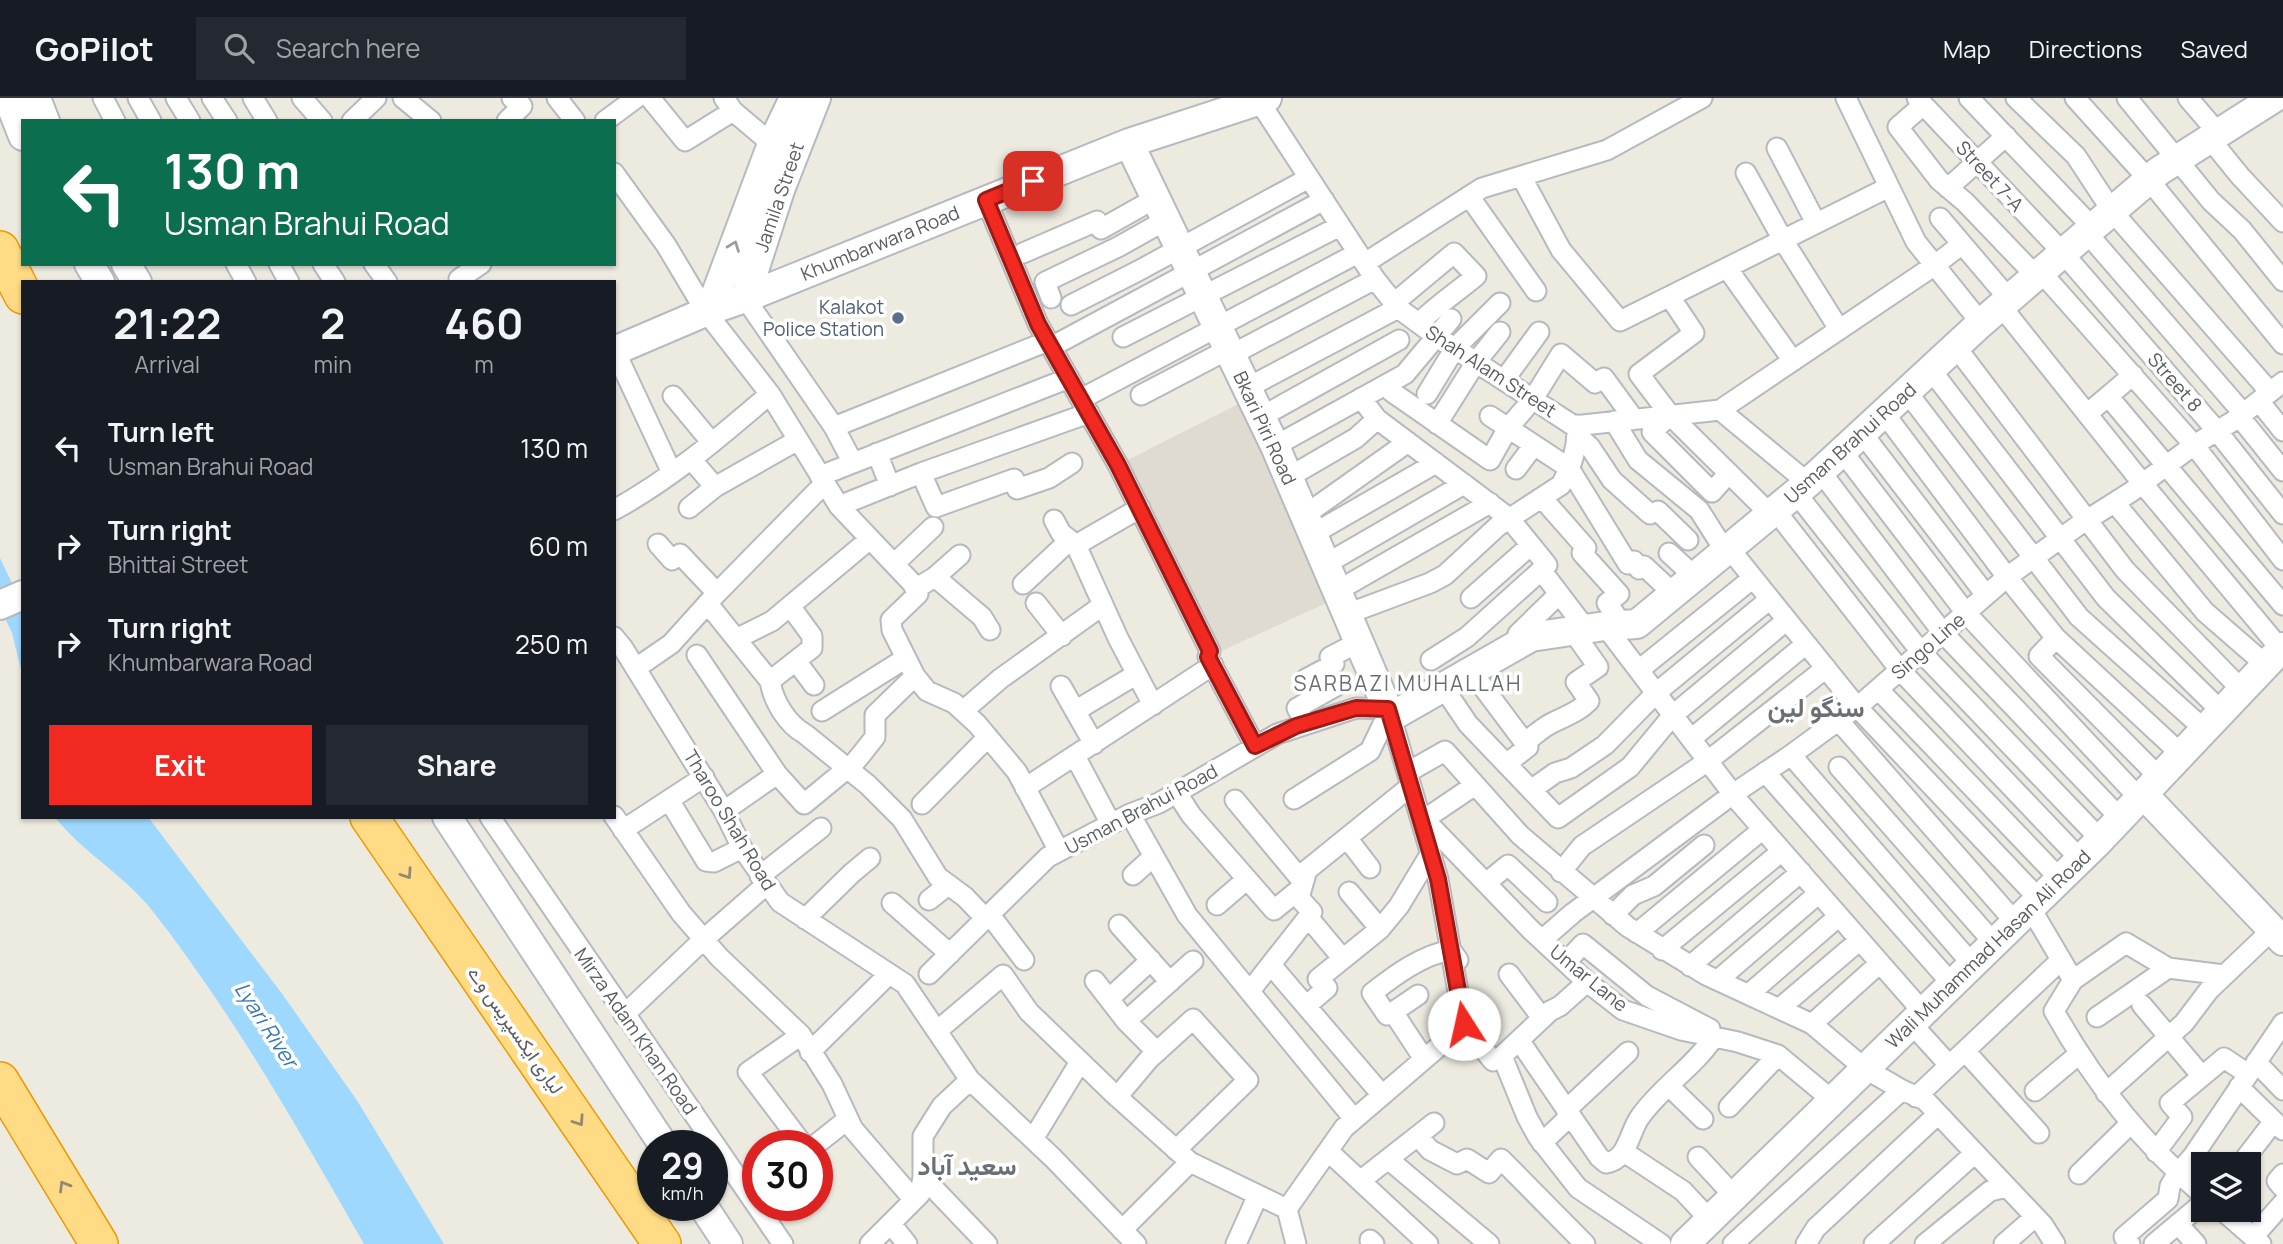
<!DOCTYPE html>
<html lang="en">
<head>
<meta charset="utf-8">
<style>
	body { margin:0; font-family:Manrope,Vazirmatn,sans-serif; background:#242831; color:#f1f3f6; height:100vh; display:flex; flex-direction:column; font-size:26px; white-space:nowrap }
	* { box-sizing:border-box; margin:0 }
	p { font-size:23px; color:#9ea1a6 }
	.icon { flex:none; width:38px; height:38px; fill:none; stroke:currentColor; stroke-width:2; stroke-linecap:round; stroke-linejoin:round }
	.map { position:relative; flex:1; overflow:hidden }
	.panel { position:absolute; left:21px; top:182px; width:595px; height:539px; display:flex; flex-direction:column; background:#171b24; border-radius:0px; box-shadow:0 2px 5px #0004 }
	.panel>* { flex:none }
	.top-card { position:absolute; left:21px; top:21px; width:595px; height:147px; border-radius:0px; box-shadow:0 2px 5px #0004; background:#0b6e4f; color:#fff; overflow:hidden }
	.tools { position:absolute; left:2191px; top:1054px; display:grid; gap:14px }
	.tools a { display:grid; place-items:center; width:70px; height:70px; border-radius:0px; background:#171b24; box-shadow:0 2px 5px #0004; font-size:35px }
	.speed { position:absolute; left:637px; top:1032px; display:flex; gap:14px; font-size:35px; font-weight:700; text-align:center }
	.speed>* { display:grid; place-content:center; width:91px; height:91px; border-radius:50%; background:#171b24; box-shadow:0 2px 5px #0004; line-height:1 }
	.speed small { font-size:18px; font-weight:400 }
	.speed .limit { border:10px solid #d22; background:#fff; color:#111 }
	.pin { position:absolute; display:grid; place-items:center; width:60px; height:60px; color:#fff; margin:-30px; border-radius:14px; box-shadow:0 4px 10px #0006 }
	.me { position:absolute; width:77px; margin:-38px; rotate:350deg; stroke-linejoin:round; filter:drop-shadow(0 0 5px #0008) }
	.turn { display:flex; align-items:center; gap:24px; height:147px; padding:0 28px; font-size:32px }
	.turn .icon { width:91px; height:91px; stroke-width:2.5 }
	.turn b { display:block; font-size:49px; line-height:60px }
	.eta { display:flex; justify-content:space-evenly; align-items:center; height:119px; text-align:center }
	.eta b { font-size:42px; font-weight:700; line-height:49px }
	.primary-button { display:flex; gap:14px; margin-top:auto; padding:14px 28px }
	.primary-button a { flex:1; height:80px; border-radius:0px; background:#f22921; color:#fff; font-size:28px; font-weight:700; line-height:80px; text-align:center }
	.primary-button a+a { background:#242831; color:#f1f3f6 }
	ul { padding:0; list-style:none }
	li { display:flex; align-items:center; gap:21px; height:98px; padding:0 28px }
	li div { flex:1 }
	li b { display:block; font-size:26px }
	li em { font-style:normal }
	header { display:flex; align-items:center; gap:42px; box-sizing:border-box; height:98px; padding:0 35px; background:#171b24; border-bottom:2px solid #363941 }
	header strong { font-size:33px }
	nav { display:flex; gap:38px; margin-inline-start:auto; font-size:24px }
	.search { width:490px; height:63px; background:#242831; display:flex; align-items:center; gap:18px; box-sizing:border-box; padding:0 24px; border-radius:0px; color:#9ea1a6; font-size:26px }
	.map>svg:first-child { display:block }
	.education { fill:#dfdbd1 }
	.water { fill:#9ed8ff }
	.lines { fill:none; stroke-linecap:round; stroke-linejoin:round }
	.street-casing { stroke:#b6b9be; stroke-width:23 }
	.secondary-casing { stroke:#b6bac0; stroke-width:32 }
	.highway-casing { stroke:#ed9a00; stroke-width:40 }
	.street { stroke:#fff; stroke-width:19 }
	.secondary { stroke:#fff; stroke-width:28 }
	.highway { stroke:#ffdb85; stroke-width:37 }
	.oneway { stroke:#9b9ea1 }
	.oneway2 { stroke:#93896e }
	.route-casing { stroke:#9d1b15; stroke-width:18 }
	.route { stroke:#f22921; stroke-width:12 }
	.service-dot { fill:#5c6f8a; stroke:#fff; stroke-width:2.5 }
	.labels { text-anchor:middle; stroke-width:7; stroke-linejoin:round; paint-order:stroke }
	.street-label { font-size:19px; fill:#595d62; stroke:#fff }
	.service-label { font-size:19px; fill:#4e5e75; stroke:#fff; text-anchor:end }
	.neighbourhood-label { font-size:21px; letter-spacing:2px; fill:#6a6f74; stroke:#fff }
	.water-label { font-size:21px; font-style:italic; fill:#3779b6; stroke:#fff }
	.district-label { font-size:26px; font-weight:bold; fill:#6a6f74; stroke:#fff }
</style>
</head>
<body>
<header>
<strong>GoPilot</strong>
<div class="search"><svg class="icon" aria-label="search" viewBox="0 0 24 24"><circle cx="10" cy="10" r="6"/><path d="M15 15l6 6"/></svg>Search here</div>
<nav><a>Map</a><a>Directions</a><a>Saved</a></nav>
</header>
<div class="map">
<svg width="2283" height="1146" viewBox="0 0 2283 1146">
	<rect width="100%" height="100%" fill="#edeae0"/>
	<path class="education" d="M1252,299l88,200 -132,60 -90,-192z"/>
	<path class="water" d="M0,460l23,49v70l-11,-44 -12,-26z
		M55,719h93l135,178 75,107 86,142h-80c-66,-115 -131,-231 -213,-335 -28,-35 -69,-57 -96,-92z"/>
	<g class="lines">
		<defs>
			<path id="street" d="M103,0l12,23
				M138,0l13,23
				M176,0l14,23
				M212,0l15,23
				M253,0l14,23
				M302,0l20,23
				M403,0l28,23
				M557,0l18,23
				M650,0l35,43 48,-30
				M724,0l9,13 39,33
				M1846,0l70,144 65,81
				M1917,0l146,155 154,178 66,83
				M1969,0l124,130
				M2016,0l60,58 36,55 158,181
				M2075,0l74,82 134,164
				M2127,0l84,103 31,29 41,51
				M2188,0l30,35
				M1259,3l116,178 23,29 38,28 138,90 146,-16 88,73
				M1923,7l-25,22 41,53 26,22 71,74
				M352,23l24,-23
				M507,23l15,-15 -10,-8
				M605,23l31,-23
				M2210,41l30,37 43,46
				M1777,50l39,75
				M614,75l52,72 40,67 64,82 69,112 73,77 6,11 -27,26 1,10 23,46 12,15 27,12 23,21 40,48 42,79
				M1746,75l37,67 56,89
				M1521,78l40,74 59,71 269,-134
				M1948,90l58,-52
				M1469,98l67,95
				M986,102l52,124 80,141 92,186 -2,6 47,89
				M1940,120l69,81
				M2087,135l156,180
				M1023,155l74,-32 4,8 55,-31
				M1365,165l117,-75 125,-38 95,-52
				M236,166l10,18
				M279,166l10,18
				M323,166l12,18
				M374,166l13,18
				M1727,170l66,93
				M2041,174l153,173 89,115
				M459,181l22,-15
				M1670,199l24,36 -55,41 31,41 100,99
				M745,200l89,129 19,36
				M1051,200l-6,-16 73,-35 48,-27
				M1394,205l60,-50 22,23c-19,16 -40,30 -57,47
				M1071,207l67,-34 171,-93
				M2001,208l142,178 140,168
				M1123,239l217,-111
				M1051,249l273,-147
				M1956,249l169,223 117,120
				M615,253l57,122
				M1231,257l144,-76
				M1931,272l175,228 115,113
				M1504,282l35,-48
				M1386,287l6,7 98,68 18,-32 25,-29 28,-45 34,29 9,-5 30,41
				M1247,290l151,-80
				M1907,294l172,225 125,112
				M1427,296l28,-46 45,-45
				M1141,297l88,-46
				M673,298l39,47
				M2108,298l175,209
				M1361,300l16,21 132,99 38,47 -80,72 -36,23
				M1081,301l277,-146
				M2259,303l24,30
				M1720,312l215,-145 27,-21
				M1884,315l123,164 49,61 125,116
				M2087,316l46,-39
				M1670,317l-18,17 60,60 17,-19
				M1490,318l79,52 59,96 6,-3 5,8 5,-3 29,27
				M2239,318l44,55
				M1261,319l138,-77
				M1614,323l24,39 61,50 26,41
				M1437,326l39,-62 24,-30
				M834,329l214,-86
				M1862,335l124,162
				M1577,337l13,12 22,33 38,34
				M1275,348l130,-72 46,-55
				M1842,353l124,162 173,185
				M877,355l13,33
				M691,361l24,28
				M1516,371l18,-24
				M1821,374l122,161 177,185
				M921,375l15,34 78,-28 3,10 32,-11 23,-15
				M820,378l249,-98
				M1289,379l67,-39 21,-19
				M1796,395l125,159 179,187
				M1542,400l44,50 -4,5 37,41 -12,9 15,21
				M2115,405l90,109 61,53
				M839,408l82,-33 168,-60
				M689,410l26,-21 83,-47
				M614,412c57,-31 107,-74 156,-116
				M1775,412l125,160 180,189
				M1658,413l30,29
				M1305,417l103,-73
				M1054,422l7,13 15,12 42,93 35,67
				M1313,436l123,-71
				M658,446l14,16 8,-6 37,39
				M1076,447l64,-37
				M1729,450l128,159 182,192
				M1669,455l25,23
				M894,466l39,-37
				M1326,466l138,-80
				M1541,472l45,59
				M935,479l25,-22
				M1023,486l47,-44
				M915,491l20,-12 47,40 8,13
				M1337,493l153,-88
				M1471,500l60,-53
				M1036,505l26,33
				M708,506l62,77c3,20 17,43 35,53l63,51 34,34 36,58 27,20 21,22
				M1347,516l83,-31 15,-8 53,-49 63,-41c10,-17 17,-39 16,-60
				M1605,528l134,176 184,210
				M614,539l9,11 101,163 18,37 38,54 125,82 65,96 83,78 83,86
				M2056,540l-17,18 120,121
				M736,541l36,-18 98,-82
				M1521,544l-3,-8 41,-40
				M697,557l80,119 27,30 51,-42 9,-11 11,-14v-22l40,-39
				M796,563l18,24
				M636,570l35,-24 46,-51 108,-110
				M1639,572l114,-92
				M1471,573l57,76 -22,17
				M1306,581l28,-15 -4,-7 29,-15
				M770,583l42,-33v-12l-22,-30
				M1061,588l33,58
				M1443,589l25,37 90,94 72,-51 43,-52 114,-95
				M1878,591l182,190
				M822,613l84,-53
				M963,613l37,-32 103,-74
				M1075,613l62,-37
				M1839,623l176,201
				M1306,626l-9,-16 39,-22
				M1691,641l115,-95
				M1525,644c9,-6 19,-16 29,-20 14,-7 24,-10 35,-21l-13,-19 22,-15 -26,-37
				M1791,657l181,209
				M1075,658l36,68
				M1839,669l155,176
				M1408,674l37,-21 75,84 108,92 78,48 106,49 52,44 38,22 23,10 118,125 12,19
				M1765,674l187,212
				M1025,690l188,-123
				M1531,692l24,-17 16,-5 34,-23 51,-52 114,-94
				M1177,695l14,22 83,95 27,-22
				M1294,701l76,-48 12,-25 9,-9 47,162 26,146 -120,103 -57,81 9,35
				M669,702l37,61 8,1 28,-14
				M1235,702l68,82
				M922,706l66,-67
				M724,713l53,-37
				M1130,716l57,101 167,204
				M614,718l67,97 38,44 82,78 31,49 21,45 61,71
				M490,719l293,427
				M1423,720l108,112 56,52 36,28 58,20 57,12 40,13 54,45
				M1422,723l53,-36
				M623,732l81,-53
				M1347,740l23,30
				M1561,774l21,-26 126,-85 118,-93
				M1133,777l20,-18
				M760,778l61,-48
				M1486,785l22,-18 39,37
				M1349,794l31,37
				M929,802l19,-15
				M892,805l58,51
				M1217,807l30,-26
				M2030,809l43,73 -19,31c39,70 87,131 149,184
				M990,817l34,45
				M1613,817l20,-20 21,-9 50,-41
				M1308,819l35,42
				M805,821l47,-46 18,-15
				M1119,827l51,57
				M1637,835l126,-104
				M1542,842l31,-27 160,-119 58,-39 71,-52 145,-126 72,-52 52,-33 63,-47 41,-25 48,-38
				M1662,852l120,-99
				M1566,864l17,-18 64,52 63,33
				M1271,867l111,130
				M1690,868l111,-94
				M929,876l119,-117 82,-43 29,-11 118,-69 79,-26 32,1
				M1509,876l33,44
				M1718,882l101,-87
				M2073,882l53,-37 42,25 56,7
				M1095,883l31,40 31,31
				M1250,893l62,-79 -13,-14 8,-28 104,-84
				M1749,896l90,-78
				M1110,900l41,-38
				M2142,907l59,70
				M1306,908l21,-18 -9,-9 62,-50 19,-23 32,-53
				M1780,910l80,-68
				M1393,914l25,-17
				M624,917l80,-76 63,-55
				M2097,919l71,-49
				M1126,923l67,-60
				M1911,925l38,42
				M1812,926l68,-61
				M1464,927l29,36 9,-5 48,-45 10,-5 27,-24
				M937,933l66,-56 26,37 85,82 76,68
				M801,937l-53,37 56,74
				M1519,942l80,117 7,6c22,-3 23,-31 34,-46 21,-30 54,-50 74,-80
				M1965,953l74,82
				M810,954l79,-78
				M1502,958l25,61 11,20 40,51 83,56
				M1424,961l-31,-47 -6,3 -15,-22c23,-18 50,-38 79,-43l7,10
				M2256,964l27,28
				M1669,988l34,33
				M2239,989l44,43
				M2035,993l44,-37
				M2106,995l78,-70 25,-33 63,-60
				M1117,999l32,-38 44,-40 55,61 -72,70
				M1916,999l145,-137
				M1729,1009l49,-52
				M1566,1012l62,-58
				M1418,1038l12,14 27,14 10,-5 22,14 12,-14 84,85
				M1033,1041l47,-77
				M1542,1045l28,-27
				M814,1048l34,-27
				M1328,1053l100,93
				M1624,1054l59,39 27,29
				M2156,1054l26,-35 -12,-14 54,-45 24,16
				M1698,1059l36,39
				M1388,1061l101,85
				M2241,1066l33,-43
				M817,1067l2,2
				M2079,1076l51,-50
				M2283,1076l-6,7 6,7
				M923,1079l64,67
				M1360,1083l74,-58
				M2221,1111l40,35
				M891,1126l16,20
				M2178,1126l18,20
				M1122,1132l68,-68 97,47
				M2253,1139l30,-34
				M1370,1142l4,4
				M870,1146l50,-50 3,-17v-41l19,-30 28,-26
				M1236,1146l22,-49
				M1733,1146l169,-154
				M1806,1146l10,-16 122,-114
				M1874,1146l101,-91
				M1925,1146l65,-53 17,-4
				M2004,1146l31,-27
				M2130,1146l-6,-7 44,-38 2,-13 8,-13 15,-17 90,-133
				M2154,1146l49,-41"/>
			<path id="secondary" d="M8,0l15,38
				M36,0l9,23
				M1129,45l146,303 116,271 140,-80 74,-11 32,-2 171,-141 173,-160 178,-152 115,-73
				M89,166l11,18
				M126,166l11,18
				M745,200l35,-108 36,-92
				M710,212l62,-166 22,-46
				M614,253l96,-41 35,-12 384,-155 138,-45
				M0,507l23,-10
				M2143,696l140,147
				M447,719l217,329
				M703,1108l25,38
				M1685,1146l411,-400 187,-197"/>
			<path id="highway" d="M0,152l23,45
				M369,719l293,427
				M0,983l99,163"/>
		</defs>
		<use href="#street" class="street-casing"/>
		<use href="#secondary" class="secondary-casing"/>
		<use href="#highway" class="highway-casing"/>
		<use href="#street" class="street"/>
		<use href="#secondary" class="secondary"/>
		<use href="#highway" class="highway"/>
	</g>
	<defs><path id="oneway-chevron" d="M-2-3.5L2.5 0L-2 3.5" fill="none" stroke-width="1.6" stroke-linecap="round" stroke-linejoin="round" transform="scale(1.75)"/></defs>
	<use class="oneway" href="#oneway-chevron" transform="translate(734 148) rotate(-69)"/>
	<g class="oneway2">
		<use href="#oneway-chevron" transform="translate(407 776) rotate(56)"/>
		<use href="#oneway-chevron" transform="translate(579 1023) rotate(56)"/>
		<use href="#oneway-chevron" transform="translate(64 1088) rotate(-121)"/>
	</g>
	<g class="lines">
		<defs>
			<path id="route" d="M1033,83l-47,19 52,124 80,141 92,186 -2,6 47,89 41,-20 60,-18 32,1 50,170 26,145"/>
		</defs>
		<use href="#route" class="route-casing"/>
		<use href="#route" class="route"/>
	</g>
	<circle class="service-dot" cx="898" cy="220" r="7"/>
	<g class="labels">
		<g class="street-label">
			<text transform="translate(1990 78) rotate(47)" y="7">Street 7-A</text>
			<text transform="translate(779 99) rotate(-71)" y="7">Jamila Street</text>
			<text transform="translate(880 145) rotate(-22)" y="7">Khumbarwara Road</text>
			<text transform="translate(1491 273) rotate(33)" y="7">Shah Alam Street</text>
			<text transform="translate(2175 284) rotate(49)" y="7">Street 8</text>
			<text transform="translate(1265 330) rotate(65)" y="7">Bkari Piri Road</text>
			<text transform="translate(1850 345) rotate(-42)" y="7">Usman Brahui Road</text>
			<text transform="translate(1928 548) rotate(-41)" y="7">Singo Line</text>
			<text transform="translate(1141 711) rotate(-28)" y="7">Usman Brahui Road</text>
			<text transform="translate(730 722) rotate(59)" y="7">Tharoo Shah Road</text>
			<text transform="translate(1988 851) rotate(-44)" y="7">Wali Muhammad Hasan Ali Road</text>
			<text transform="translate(1589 880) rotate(39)" y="7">Umar Lane</text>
			<text transform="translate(516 932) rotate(55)" y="7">لیاری ایکسپریس وے</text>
			<text transform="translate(636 933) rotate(55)" y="7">Mirza Adam Khan Road</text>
		</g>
		<g class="service-label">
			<text x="884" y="216">Kalakot<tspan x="884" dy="22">Police Station</tspan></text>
		</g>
		<g class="neighbourhood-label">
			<text x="1408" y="593">SARBAZI MUHALLAH</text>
		</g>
		<g class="water-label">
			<text transform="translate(266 927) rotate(57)" y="7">Lyari River</text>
		</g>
		<g class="district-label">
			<text x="1816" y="619">سنگو لین</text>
			<text x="967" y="1077">سعید آباد</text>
		</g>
	</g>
</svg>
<div class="tools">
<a><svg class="icon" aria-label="layers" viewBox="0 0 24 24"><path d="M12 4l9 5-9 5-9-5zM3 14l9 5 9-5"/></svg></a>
</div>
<div class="speed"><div>29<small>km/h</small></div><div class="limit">30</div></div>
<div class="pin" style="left:1033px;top:83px;background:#d93025"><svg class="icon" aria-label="arrive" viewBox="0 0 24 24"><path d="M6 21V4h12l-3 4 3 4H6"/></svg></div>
<svg class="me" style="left:1464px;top:926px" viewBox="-20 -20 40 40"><circle r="19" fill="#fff"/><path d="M0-13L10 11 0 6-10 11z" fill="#f22921"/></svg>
<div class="top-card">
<div class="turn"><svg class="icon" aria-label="left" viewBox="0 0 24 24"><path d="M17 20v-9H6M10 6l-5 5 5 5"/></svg><div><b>130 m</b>Usman Brahui Road</div></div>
</div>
<section class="panel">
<div class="eta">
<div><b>21:22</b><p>Arrival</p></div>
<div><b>2</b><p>min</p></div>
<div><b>460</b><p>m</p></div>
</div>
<ul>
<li><svg class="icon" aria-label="left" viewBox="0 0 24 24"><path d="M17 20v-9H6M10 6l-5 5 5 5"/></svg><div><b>Turn left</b><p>Usman Brahui Road</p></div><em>130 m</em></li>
<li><svg class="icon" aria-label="right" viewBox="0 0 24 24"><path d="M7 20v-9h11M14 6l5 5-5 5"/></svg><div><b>Turn right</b><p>Bhittai Street</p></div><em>60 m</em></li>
<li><svg class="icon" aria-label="right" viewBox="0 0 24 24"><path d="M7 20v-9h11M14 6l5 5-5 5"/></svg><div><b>Turn right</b><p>Khumbarwara Road</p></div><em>250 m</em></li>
</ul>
<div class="primary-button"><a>Exit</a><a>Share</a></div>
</section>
</div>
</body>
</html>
